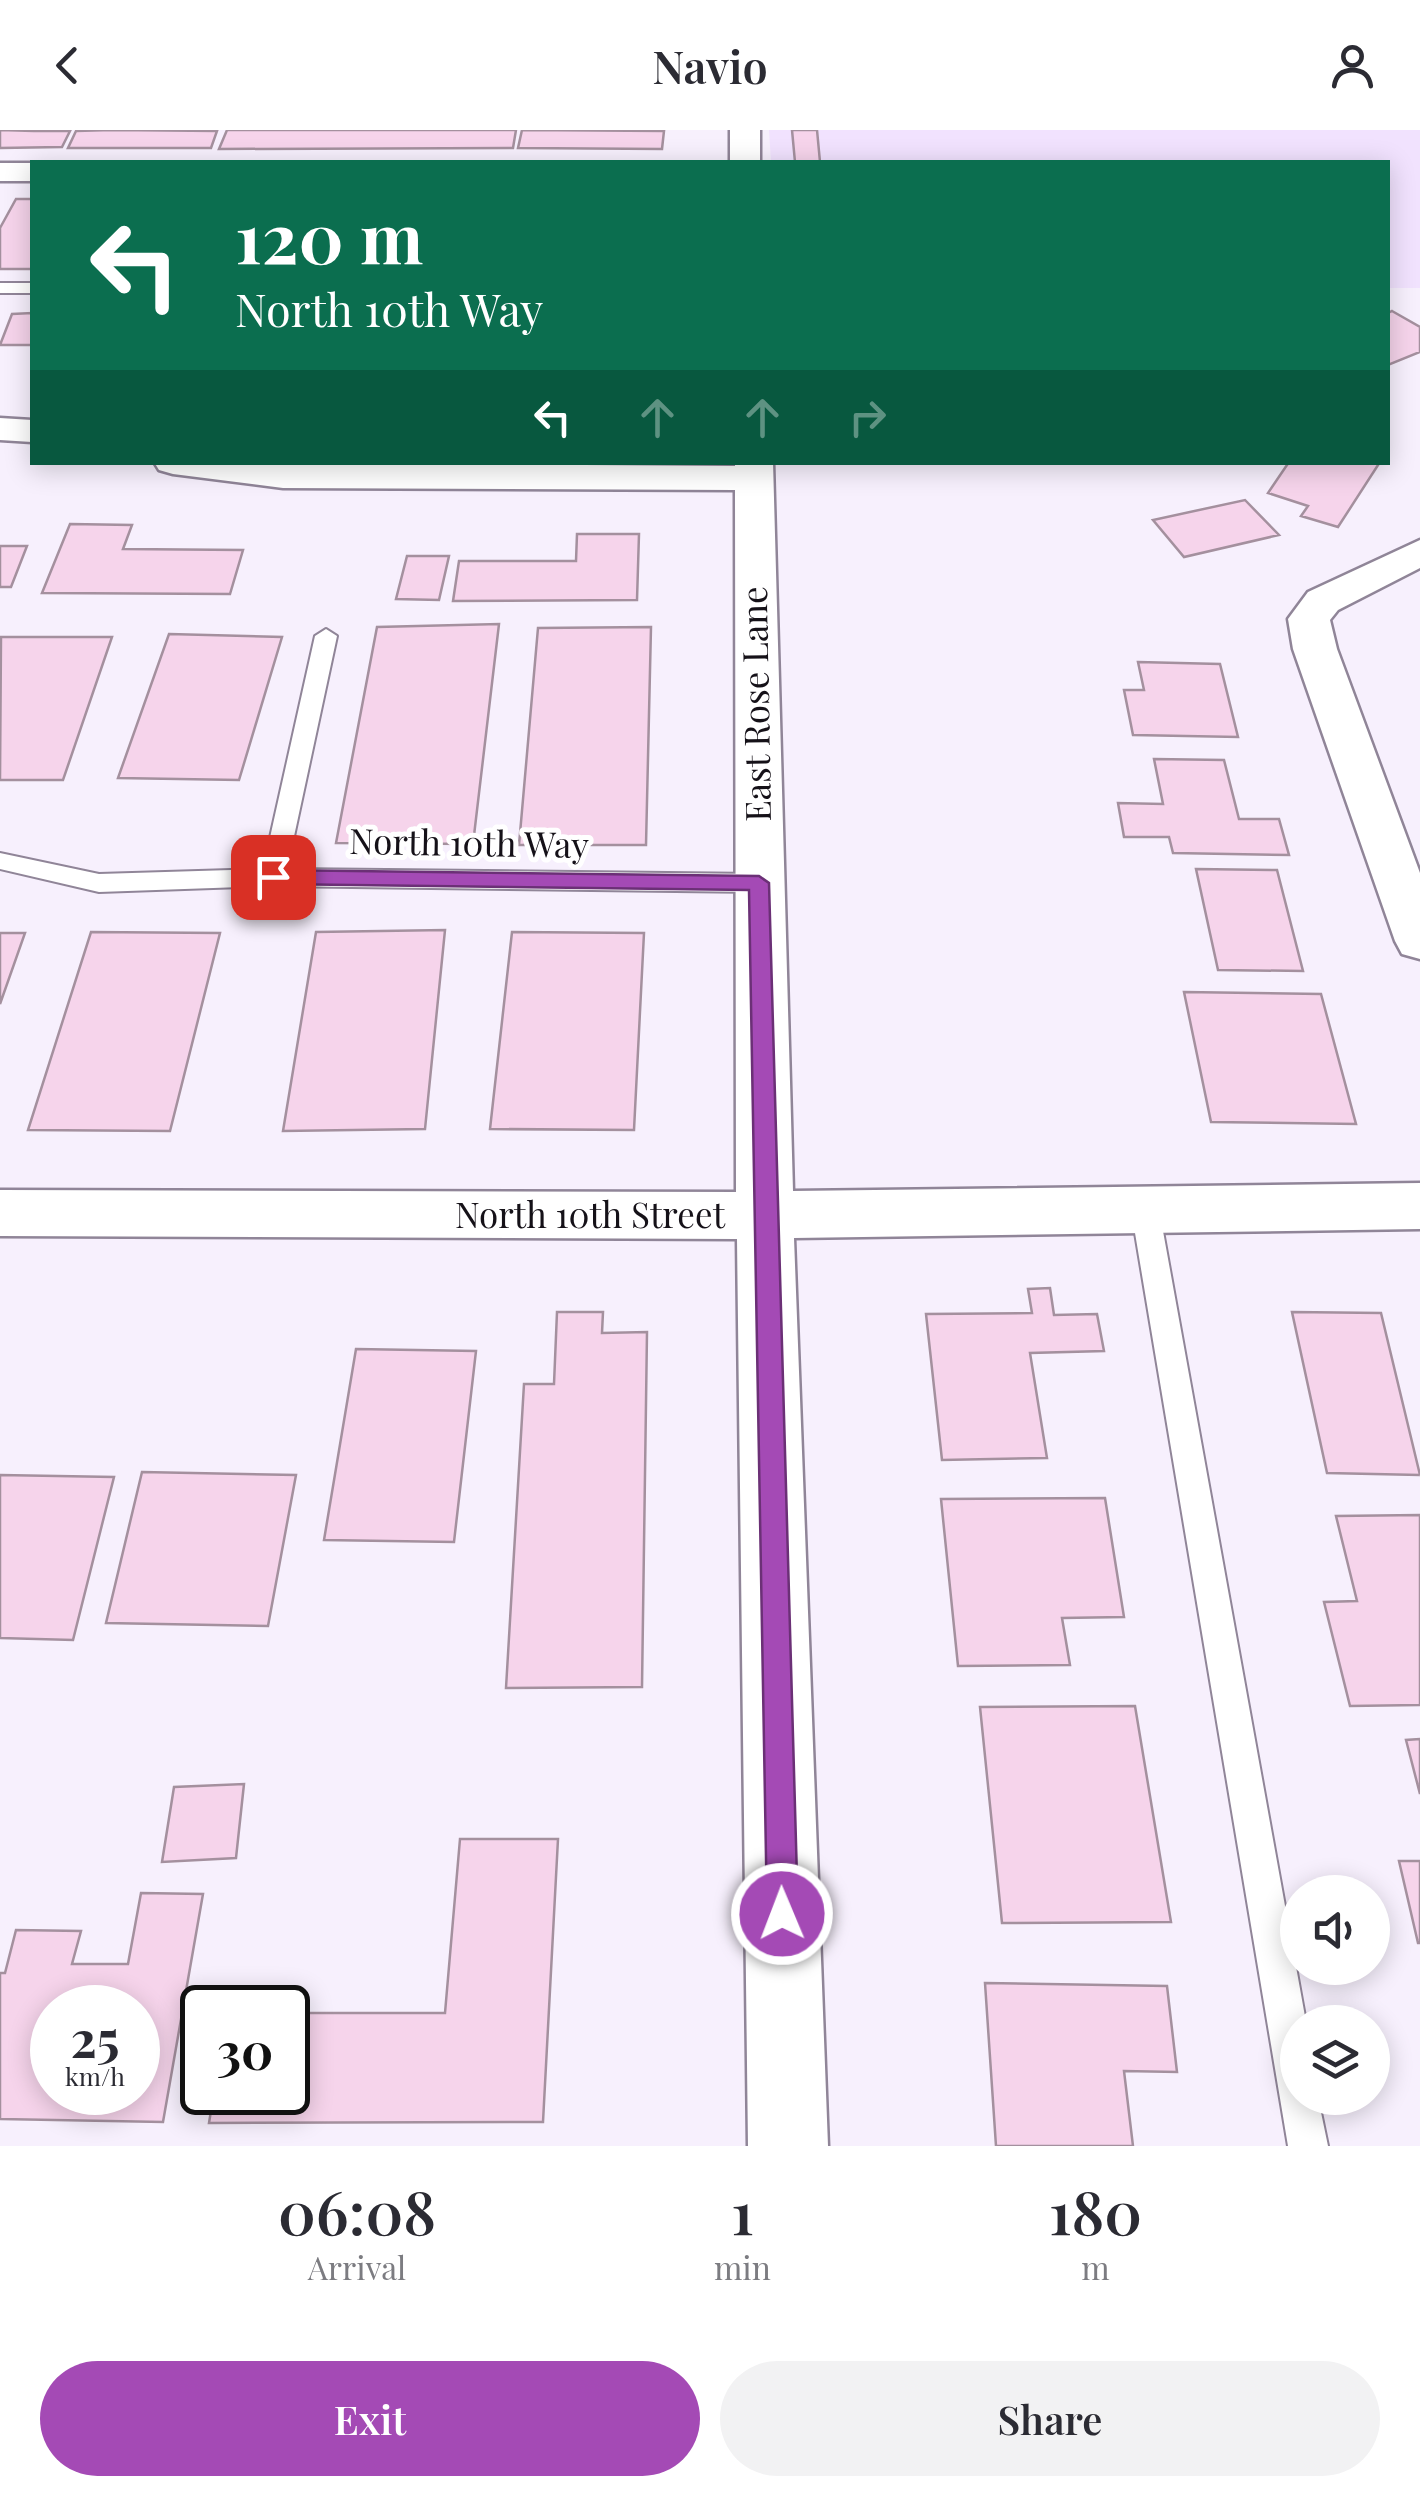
<!DOCTYPE html>
<html lang="en">
<head>
<meta charset="utf-8">
<style>
	body { margin:0; font-family:"Playfair Display",serif; background:#f2f2f3; color:#2b2b33; height:100vh; display:flex; flex-direction:column; font-size:38px; white-space:nowrap }
	* { box-sizing:border-box; margin:0 }
	p { font-size:32px; color:#7c7c81 }
	.icon { flex:none; width:55px; height:55px; fill:none; stroke:currentColor; stroke-width:2; stroke-linecap:round; stroke-linejoin:round }
	.map { position:relative; height:2016px; overflow:hidden }
	.panel { display:flex; flex-direction:column; background:#fff; flex:1 }
	.panel>* { flex:none }
	.banner { position:absolute; left:30px; top:30px; width:1360px; height:305px; border-radius:0px; box-shadow:0 5px 25px #0003; background:#0b6e4f; color:#fff; overflow:hidden }
	.controls { position:absolute; left:1280px; top:1745px; display:grid; gap:20px }
	.controls a { display:grid; place-items:center; width:110px; height:110px; border-radius:50%; background:#fff; box-shadow:0 5px 25px #0003; font-size:50px }
	.speed { position:absolute; left:30px; top:1855px; display:flex; gap:20px; font-size:50px; font-weight:700; text-align:center }
	.speed>* { display:grid; place-content:center; width:130px; height:130px; border-radius:50%; background:#fff; box-shadow:0 5px 25px #0003; line-height:1 }
	.speed small { font-size:25px; font-weight:400 }
	.speed .limit { border:5px solid #111; border-radius:15px; background:#fff; color:#111 }
	.pin { position:absolute; display:grid; place-items:center; width:85px; height:85px; color:#fff; margin:-42px; border-radius:20px; box-shadow:0 5px 15px #0006 }
	.me { position:absolute; width:110px; margin:-55px; rotate:359deg; stroke-linejoin:round; filter:drop-shadow(0 0 8px #0008) }
	.turn { display:flex; align-items:center; gap:35px; height:210px; padding:0 40px; font-size:45px }
	.turn .icon { width:130px; height:130px; stroke-width:2.5 }
	.turn b { display:block; font-size:70px; line-height:85px }
	.lanes { display:flex; align-items:center; height:95px; padding:0 40px; background:#0003; justify-content:center; gap:50px; direction:ltr }
	.lanes .off { opacity:.35 }
	.eta { display:flex; justify-content:space-evenly; align-items:center; height:170px; text-align:center }
	.eta b { font-size:60px; font-weight:600; line-height:70px }
	.action { display:flex; gap:20px; margin-top:auto; padding:20px 40px }
	.action a { flex:1; height:115px; border-radius:60px; background:#a44ab5; color:#fff; font-size:40px; font-weight:600; line-height:115px; text-align:center }
	.action a+a { background:#f2f2f3; color:#2b2b33 }
	header { display:flex; justify-content:space-between; align-items:center; height:130px; padding:0 40px; background:#fff; font-size:45px; font-weight:600 }
	.map>svg:first-child { display:block }
	.built { fill:#f1e2fe }
	.building { fill:#f6d4eb; stroke:#a4909e; stroke-width:2.5; fill-rule:evenodd }
	.lines { fill:none; stroke-linecap:round; stroke-linejoin:round }
	.service-casing { stroke:#908598; stroke-width:4 }
	.minor-casing { stroke:#908598; stroke-width:5 }
	.service { fill:#fff; fill-rule:evenodd }
	.minor { fill:#fff; fill-rule:evenodd }
	.route { fill:#a44ab5; stroke:#6b3076; stroke-width:2.5 }
	.labels { text-anchor:middle; stroke-width:10; stroke-linejoin:round; paint-order:stroke }
	.street-label { font-size:35px; fill:#151118; stroke:#fff }
</style>
</head>
<body>
<header><svg class="icon" aria-label="back" viewBox="0 0 24 24"><path d="M15 5l-7 7 7 7"/></svg>Navio<svg class="icon" aria-label="person" viewBox="0 0 24 24"><circle cx="12" cy="8" r="4"/><path d="M4 21q1-7 8-7t8 7"/></svg></header>
<div class="map">
<svg width="1420" height="2016" viewBox="0 0 1420 2016">
	<rect width="100%" height="100%" fill="#f7f0fd"/>
	<path class="built" d="M769,0h651v158h-32v-126h-617z"/>
	<path class="building" d="M0,0l34,1h36l-8,16 -62,1z
		M227,0h289l-3,18 -294,1z
		M522,0l142,1 -2,18 -144,-1z
		M792,0h25l3,32h-25z
		M76,1l36,-1 105,1 -6,17h-143z
		M16,69h16v70h-32v-41z
		M1392,181l28,16v25l-32,13v-52z
		M32,183v32h-32l12,-31z
		M1289,332h91l-42,65 -37,-11 7,-10 -40,-13z
		M1245,370l34,35 -95,22 -31,-37z
		M70,394l62,1 -9,24 120,1 -13,44 -188,-1z
		M577,404h62l-2,66 -184,1 6,-40h117z
		M0,416h27l-16,41h-11z
		M407,426h42l-10,44 -43,-1z
		M499,494l-26,220 -137,-1 41,-216z
		M651,497l-5,218h-127l19,-217z
		M169,504l113,3 -43,143 -121,-2z
		M1,507h111l-49,143h-63z
		M1138,532l82,2 18,73 -105,-2 -9,-45h20z
		M1154,629l70,1 15,59h40l10,36 -116,-2 -4,-16h-45l-6,-34 45,1z
		M1196,739l81,1 26,101 -85,-1z
		M445,800l-20,199 -142,2 33,-199z
		M91,802l129,1 -50,198 -142,-1z
		M512,802l132,1 -10,197 -144,-1z
		M0,803h25l-25,71z
		M1184,862l137,2 35,130 -145,-2z
		M1050,1158l4,27 43,-1 7,37 -74,2 17,105 -105,2 -16,-146 106,-1 -4,-24z
		M557,1182h46l-1,21 45,-1 -5,355 -136,1 18,-304h30z
		M1292,1182l89,1 39,162 -93,-2z
		M356,1219l120,2 -22,191 -130,-2z
		M142,1342l154,3 -28,151 -162,-3z
		M0,1345l114,2 -41,163 -73,-2z
		M1105,1368l19,119 -62,1 8,47 -112,1 -17,-167z
		M1420,1385v190l-70,1 -26,-104 33,-1 -21,-85z
		M1135,1576l36,216 -169,1 -22,-216z
		M1420,1609v55l-14,-54z
		M244,1654l-8,74 -74,4 12,-75z
		M460,1709h98l-15,283 -334,1 5,-31h74v-79h157z
		M1399,1731h21v82h-2z
		M141,1763l62,1 -40,228 -163,-3v-146h5l11,-43 65,1 -9,33h56zM52,1878h86v84h-86z
		M985,1853l182,3 10,86 -53,-1 9,75h-137z"/>
	<g class="lines">
		<defs>
			<path id="service" d="M0,153h32v10h-32z
				M326,499l11,7 -50,233 472,5 12,9 -12,9 -486,-6 -174,6 -99,-23v-16l99,21 164,-5 52,-233z
				M1145,1067l10,4 4,8 147,813h-8v76h20l10,48h-40l-157,-937 4,-8z"/>
			<path id="minor" d="M730,0h30v32h-30z
				M0,33h32v18h-32z
				M0,288l32,2v22l-32,-2z
				M154,332l581,4v-4h38l20,729 627,-8v46l-626,9 34,908h-80l-11,-907 -737,-3v-46l736,2 -1,-702 -452,-2 -110,-14 -14,-4z
				M1420,410v28l-82,42 -8,10 7,29 83,224v86l-18,-5 -7,-13 -102,-292 -5,-30 20,-27z"/>
		</defs>
		<use href="#service" class="service-casing"/>
		<use href="#minor" class="minor-casing"/>
		<use href="#service" class="service"/>
		<use href="#minor" class="minor"/>
	</g>
	<path class="route" d="M273,740l486,6 10,7 29,1031 -5,10 -11,5 -10,-5 -5,-10 -18,-1024 -476,-6 -10,-7z"/>
	<g class="labels">
		<g class="street-label">
			<text transform="translate(757 574) rotate(-91)" y="12">East Rose Lane</text>
			<text transform="translate(469 714) rotate(1)" y="12">North 10th Way</text>
			<text x="590" y="1098">North 10th Street</text>
		</g>
	</g>
</svg>
<div class="controls">
<a><svg class="icon" aria-label="sound" viewBox="0 0 24 24"><path d="M4 9h4l5-4v14l-5-4H4zM17 9q2 3 0 6"/></svg></a>
<a><svg class="icon" aria-label="layers" viewBox="0 0 24 24"><path d="M12 4l9 5-9 5-9-5zM3 14l9 5 9-5"/></svg></a>
</div>
<div class="speed"><div>25<small>km/h</small></div><div class="limit">30</div></div>
<div class="pin" style="left:273px;top:747px;background:#d93025"><svg class="icon" aria-label="arrive" viewBox="0 0 24 24"><path d="M6 21V4h12l-3 4 3 4H6"/></svg></div>
<svg class="me" style="left:782px;top:1784px" viewBox="-20 -20 40 40"><circle r="17" fill="#a44ab5" stroke="#fff" stroke-width="3"/><path d="M0-11L8 9 0 5-8 9z" fill="#fff"/></svg>
<div class="banner">
<div class="turn"><svg class="icon" aria-label="left" viewBox="0 0 24 24"><path d="M17 20v-9H6M10 6l-5 5 5 5"/></svg><div><b>120 m</b>North 10th Way</div></div>
<div class="lanes"><svg class="icon" aria-label="left" viewBox="0 0 24 24"><path d="M17 20v-9H6M10 6l-5 5 5 5"/></svg><svg class="icon off" aria-label="ahead" viewBox="0 0 24 24"><path d="M12 20V5M6 11l6-6 6 6"/></svg><svg class="icon off" aria-label="ahead" viewBox="0 0 24 24"><path d="M12 20V5M6 11l6-6 6 6"/></svg><svg class="icon off" aria-label="right" viewBox="0 0 24 24"><path d="M7 20v-9h11M14 6l5 5-5 5"/></svg></div>
</div>
</div>
<section class="panel">
<div class="eta">
<div><b>06:08</b><p>Arrival</p></div>
<div><b>1</b><p>min</p></div>
<div><b>180</b><p>m</p></div>
</div>
<div class="action"><a>Exit</a><a>Share</a></div>
</section>
</body>
</html>
